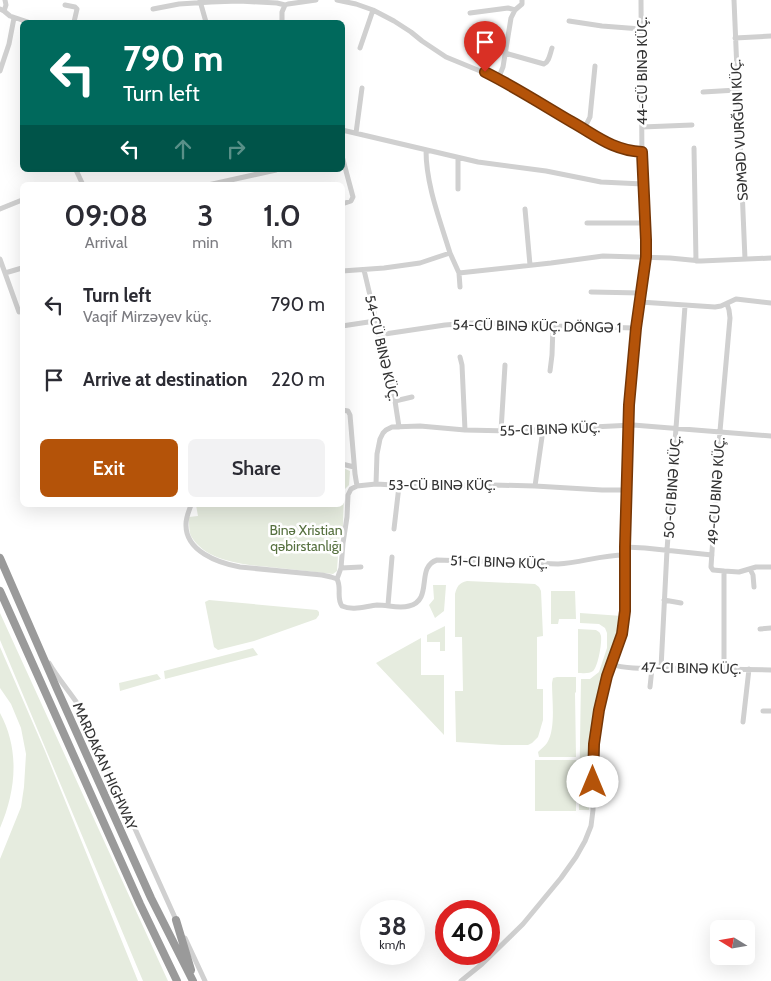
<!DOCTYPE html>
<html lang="en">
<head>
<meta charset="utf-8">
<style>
	body { margin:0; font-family:Cabin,sans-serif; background:#f2f2f3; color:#2b2b33; height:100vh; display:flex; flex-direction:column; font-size:19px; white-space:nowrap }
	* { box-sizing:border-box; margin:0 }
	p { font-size:16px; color:#7c7c81 }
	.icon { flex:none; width:28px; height:28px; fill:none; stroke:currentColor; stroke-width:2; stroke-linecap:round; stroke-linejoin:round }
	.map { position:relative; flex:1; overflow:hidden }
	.details { position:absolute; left:20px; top:182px; width:325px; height:325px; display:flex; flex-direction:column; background:#fff; border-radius:8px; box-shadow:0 5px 20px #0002 }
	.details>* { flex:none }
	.banner { position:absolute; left:20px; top:20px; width:325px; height:152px; border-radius:8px; box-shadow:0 5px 20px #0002; background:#00695c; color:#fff; overflow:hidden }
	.needle { width:32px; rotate:281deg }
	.controls { position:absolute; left:710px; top:920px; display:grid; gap:10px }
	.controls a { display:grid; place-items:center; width:45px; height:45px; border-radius:8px; background:#fff; box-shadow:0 5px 20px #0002; font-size:25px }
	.speed { position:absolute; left:360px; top:900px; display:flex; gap:10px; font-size:25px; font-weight:700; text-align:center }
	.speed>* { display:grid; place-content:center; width:65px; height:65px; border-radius:50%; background:#fff; box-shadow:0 5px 20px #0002; line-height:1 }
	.speed small { font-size:12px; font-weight:400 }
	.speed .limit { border:8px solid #d22; background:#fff; color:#111 }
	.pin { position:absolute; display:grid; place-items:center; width:42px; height:42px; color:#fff; margin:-51px -21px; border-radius:50% 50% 50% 0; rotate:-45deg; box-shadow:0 0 5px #0007 }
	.pin .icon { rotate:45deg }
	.me { position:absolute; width:55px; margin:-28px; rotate:0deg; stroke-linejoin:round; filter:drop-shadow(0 0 4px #0008) }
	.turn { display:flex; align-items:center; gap:18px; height:105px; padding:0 20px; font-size:22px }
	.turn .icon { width:65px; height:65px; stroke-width:2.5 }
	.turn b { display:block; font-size:35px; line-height:42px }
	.lanes { display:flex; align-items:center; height:48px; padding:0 20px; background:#0003; justify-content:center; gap:25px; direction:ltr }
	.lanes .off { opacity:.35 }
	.eta { display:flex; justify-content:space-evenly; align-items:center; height:85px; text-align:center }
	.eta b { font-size:30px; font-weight:600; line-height:35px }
	.button { display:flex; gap:10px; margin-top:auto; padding:10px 20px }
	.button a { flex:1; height:58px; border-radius:8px; background:#b45309; color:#fff; font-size:20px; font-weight:600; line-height:58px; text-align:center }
	.button a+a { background:#f2f2f3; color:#2b2b33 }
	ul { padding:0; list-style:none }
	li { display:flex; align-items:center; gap:15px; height:75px; padding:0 20px }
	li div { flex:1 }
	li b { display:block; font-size:19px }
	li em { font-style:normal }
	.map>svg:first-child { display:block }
	.green { fill:#e6ecdf }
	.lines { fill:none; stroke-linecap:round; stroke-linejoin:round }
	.minor { stroke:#d0d0d0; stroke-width:5 }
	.highway { stroke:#9a9a9a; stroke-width:8 }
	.route-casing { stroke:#753606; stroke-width:12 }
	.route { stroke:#b45309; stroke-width:9 }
	.labels { text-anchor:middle; stroke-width:5; stroke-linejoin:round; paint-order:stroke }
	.street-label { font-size:14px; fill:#333; stroke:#fff }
	.park-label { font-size:14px; fill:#56703f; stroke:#fff }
</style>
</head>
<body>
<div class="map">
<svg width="771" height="981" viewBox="0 0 771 981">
	<rect width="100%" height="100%" fill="#fff"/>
	<path class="green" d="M343,468l7,3 -1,14 -5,5 -1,36 -4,14 -2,31 -4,3c-18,-2 -36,-4 -54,-6 -28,-3 -72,-4 -88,-32 -2,-4 -2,-13 -2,-19l9,-1 -2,-11h146z
		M467,581l68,3 4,3 2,4 2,45 -6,1v52h6v31l-5,17 -6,6 -4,2h-26l-46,-3 -1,-51h8l-1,-54h-7v-43c2,-8 4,-11 12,-13z
		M433,585h13l-2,26 -9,7 -6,-13 5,-6z
		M551,591h24l1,28h-17l-1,5h-7z
		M209,600l108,10 2,2v3l-3,4 -62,22 -36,9 -4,-3 -9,-45z
		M0,613l168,368h-25l-143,-341z
		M580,613l42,3 -5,19 -14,40 -14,65v70h-10l2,-131h9l9,-7 8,-24v-15l-2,-5 -6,-4 -19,-1z
		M445,626v25h-5v-9h-13v-7z
		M578,629l18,1c3,2 4,2 5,6 1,7 -3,31 -8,35 -3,3 -11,2 -15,2z
		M421,638v37h23v60l-68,-72z
		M0,647l45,104 93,230h-138v-122l21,-52 3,-20 2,-33 -5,-26 -10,-24 -11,-16z
		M253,648l5,7 -93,24 -1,-8z
		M157,674l4,5 -41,12 -1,-8z
		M557,677h19v15l-1,1 1,64h-37l-1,-5c3,-3 7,-6 9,-9 9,-14 5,-43 5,-60l1,-5z
		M0,713c20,37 16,78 0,115z
		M535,760h41v51h-41z"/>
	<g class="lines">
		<path class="minor" d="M337,0l19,4 17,6 21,11 17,11 11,9 24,16 39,16 13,6c23,14 47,27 70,41 26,15 42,30 74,31
			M734,0l11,259
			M200,1l6,21
			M65,5l10,2 2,2 -3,13
			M0,9l4,2 6,5 18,6
			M153,9l26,-5 32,-2 28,-1 38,2 8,2
			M4,11l2,-6 -1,-5
			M470,13l38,-5 7,2
			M569,21l33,5 39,3
			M282,22v-10l3,-7 3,-1 28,-4
			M735,38l36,-2
			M360,48l13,-38
			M505,53l39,11c5,-2 6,-10 8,-16
			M0,71l9,-27 5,-26
			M498,79l5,-12 8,-49 4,-8 7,-6v-4
			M703,92l34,-2
			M642,127l50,-2
			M584,129l6,-12 5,-51
			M342,130l136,32 68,9 55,11 42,2
			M356,133l6,-45
			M694,148l2,113
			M426,150c0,35 14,70 24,103
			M342,156l11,41 -2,4 -9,3
			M76,170l7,15
			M208,185l68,-15
			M458,189v-31
			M0,209l22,-9
			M525,209l5,56
			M587,223h58
			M0,259l19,53
			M364,270l31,131 4,26
			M342,271l42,-3 36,-5 30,-10 9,20 92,-10 52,-7 67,2 31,3 70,-3
			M5,273l17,-5
			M459,273l1,14
			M591,292l50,1
			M640,302l75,5 6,-1 15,-7 35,4
			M342,326l33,-5
			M378,335l67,-10 26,-2 58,1 24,2 83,2
			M460,357l2,8 3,65
			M550,371l2,-16 1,-29
			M395,401l17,-4
			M342,410l6,1 2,4 5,59 2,12
			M501,431l4,-66
			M342,464l12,3
			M376,484l1,-30 3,-15 3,-6 3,-3 6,-3 28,-1 45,4 46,1 122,-6 138,11
			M535,486l8,-56
			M191,505c-2,6 -5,12 -5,19 -1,27 32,39 54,43l82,8 9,2 6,2
			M394,529l5,-43
			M625,547l20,1 67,7
			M341,568l20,-1
			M750,569l3,6 1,12
			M724,571l15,1 17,-5h15
			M337,579l4,-11 2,-25 4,-26 1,-22 3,-6 6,-3 19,-2 35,2 82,-1 42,1 67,4h24
			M337,579c5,9 -1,19 5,27 11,5 24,0 35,-1 11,0 22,4 32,1 25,-6 6,-39 28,-46l121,4c23,-1 42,-9 67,-9
			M664,600l17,3
			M388,605l4,-48
			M760,629l11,-1
			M49,663c9,16 22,30 32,46l96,213
			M611,664c16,6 40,4 58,4 34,1 68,1 102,2
			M661,668l6,-118 18,-244
			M724,668v-97l-11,-1 -2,-3 9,-136 10,-113 -1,-8 -2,-6
			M650,687l2,-19
			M763,711h8
			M743,722l6,-53
			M185,938l20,43
			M461,981l21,-17 41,-40 38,-46 15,-21 9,-16 6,-15 2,-16v-55l3,-31 11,-48 15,-42 3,-23v-64l4,-142 7,-77 9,-60 1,-19 -4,-82 -1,-167"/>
		<path class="highway" d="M0,558l57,131 94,209 42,83
			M0,591l140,313 37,77
			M176,920l15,50"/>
	</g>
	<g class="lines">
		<defs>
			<path id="route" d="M485,72c30,15 58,33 87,50 25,14 40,28 70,30l4,88v17l-10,71 -7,77 -4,142v64l-3,23 -15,42 -8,34 -5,34 -1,38"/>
		</defs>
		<use href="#route" class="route-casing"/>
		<use href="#route" class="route"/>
	</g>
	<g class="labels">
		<g class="street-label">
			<text transform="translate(642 71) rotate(-90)" y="5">44-CÜ BINƏ KÜÇ.</text>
			<text transform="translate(739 130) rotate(-93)" y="5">SƏMƏD VURĞUN KÜÇ.</text>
			<text transform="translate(537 326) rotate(1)" y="5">54-CÜ BINƏ KÜÇ. DÖNGƏ 1</text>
			<text transform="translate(382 348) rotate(77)" y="5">54-CÜ BINƏ KÜÇ.</text>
			<text transform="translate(550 429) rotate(-2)" y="5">55-CI BINƏ KÜÇ.</text>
			<text x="442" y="490">53-CÜ BINƏ KÜÇ.</text>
			<text transform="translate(672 487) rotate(-86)" y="5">50-CI BINƏ KÜÇ.</text>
			<text transform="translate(716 491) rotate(-86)" y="5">49-CU BINƏ KÜÇ.</text>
			<text transform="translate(499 562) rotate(2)" y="5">51-CI BINƏ KÜÇ.</text>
			<text transform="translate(691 668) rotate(1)" y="5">47-CI BINƏ KÜÇ.</text>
			<text transform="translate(105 766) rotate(66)" y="5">MARDAKAN HIGHWAY</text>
		</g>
		<g class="park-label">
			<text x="306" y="535">Binə Xristian<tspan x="306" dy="16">qəbirstanlığı</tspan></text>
		</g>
	</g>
</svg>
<div class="controls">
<a><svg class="needle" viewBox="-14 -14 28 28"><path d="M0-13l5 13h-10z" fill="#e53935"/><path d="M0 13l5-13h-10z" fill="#7c7c81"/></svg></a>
</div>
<div class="speed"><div>38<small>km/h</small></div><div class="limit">40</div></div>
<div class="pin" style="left:485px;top:72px;background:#d93025"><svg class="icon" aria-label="arrive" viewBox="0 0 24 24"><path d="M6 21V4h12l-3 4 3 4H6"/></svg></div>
<svg class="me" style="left:593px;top:782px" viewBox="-20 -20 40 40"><circle r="19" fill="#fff"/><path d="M0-13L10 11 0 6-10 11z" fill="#b45309"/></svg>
<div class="banner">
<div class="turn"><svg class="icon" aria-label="left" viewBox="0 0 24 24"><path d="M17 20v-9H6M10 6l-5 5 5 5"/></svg><div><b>790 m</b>Turn left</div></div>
<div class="lanes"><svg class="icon" aria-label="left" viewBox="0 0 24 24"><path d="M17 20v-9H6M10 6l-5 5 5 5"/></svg><svg class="icon off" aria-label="ahead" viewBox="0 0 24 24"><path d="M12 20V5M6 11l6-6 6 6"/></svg><svg class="icon off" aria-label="right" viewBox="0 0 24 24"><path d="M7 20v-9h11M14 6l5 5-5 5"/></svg></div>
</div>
<section class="details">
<div class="eta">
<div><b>09:08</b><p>Arrival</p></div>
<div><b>3</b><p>min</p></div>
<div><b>1.0</b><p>km</p></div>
</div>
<ul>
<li><svg class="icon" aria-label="left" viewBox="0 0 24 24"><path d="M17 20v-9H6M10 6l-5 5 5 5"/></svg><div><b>Turn left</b><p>Vaqif Mirzəyev küç.</p></div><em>790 m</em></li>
<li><svg class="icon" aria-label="arrive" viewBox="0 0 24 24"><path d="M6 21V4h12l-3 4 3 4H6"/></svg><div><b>Arrive at destination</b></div><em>220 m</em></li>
</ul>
<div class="button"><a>Exit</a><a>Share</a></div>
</section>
</div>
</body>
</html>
